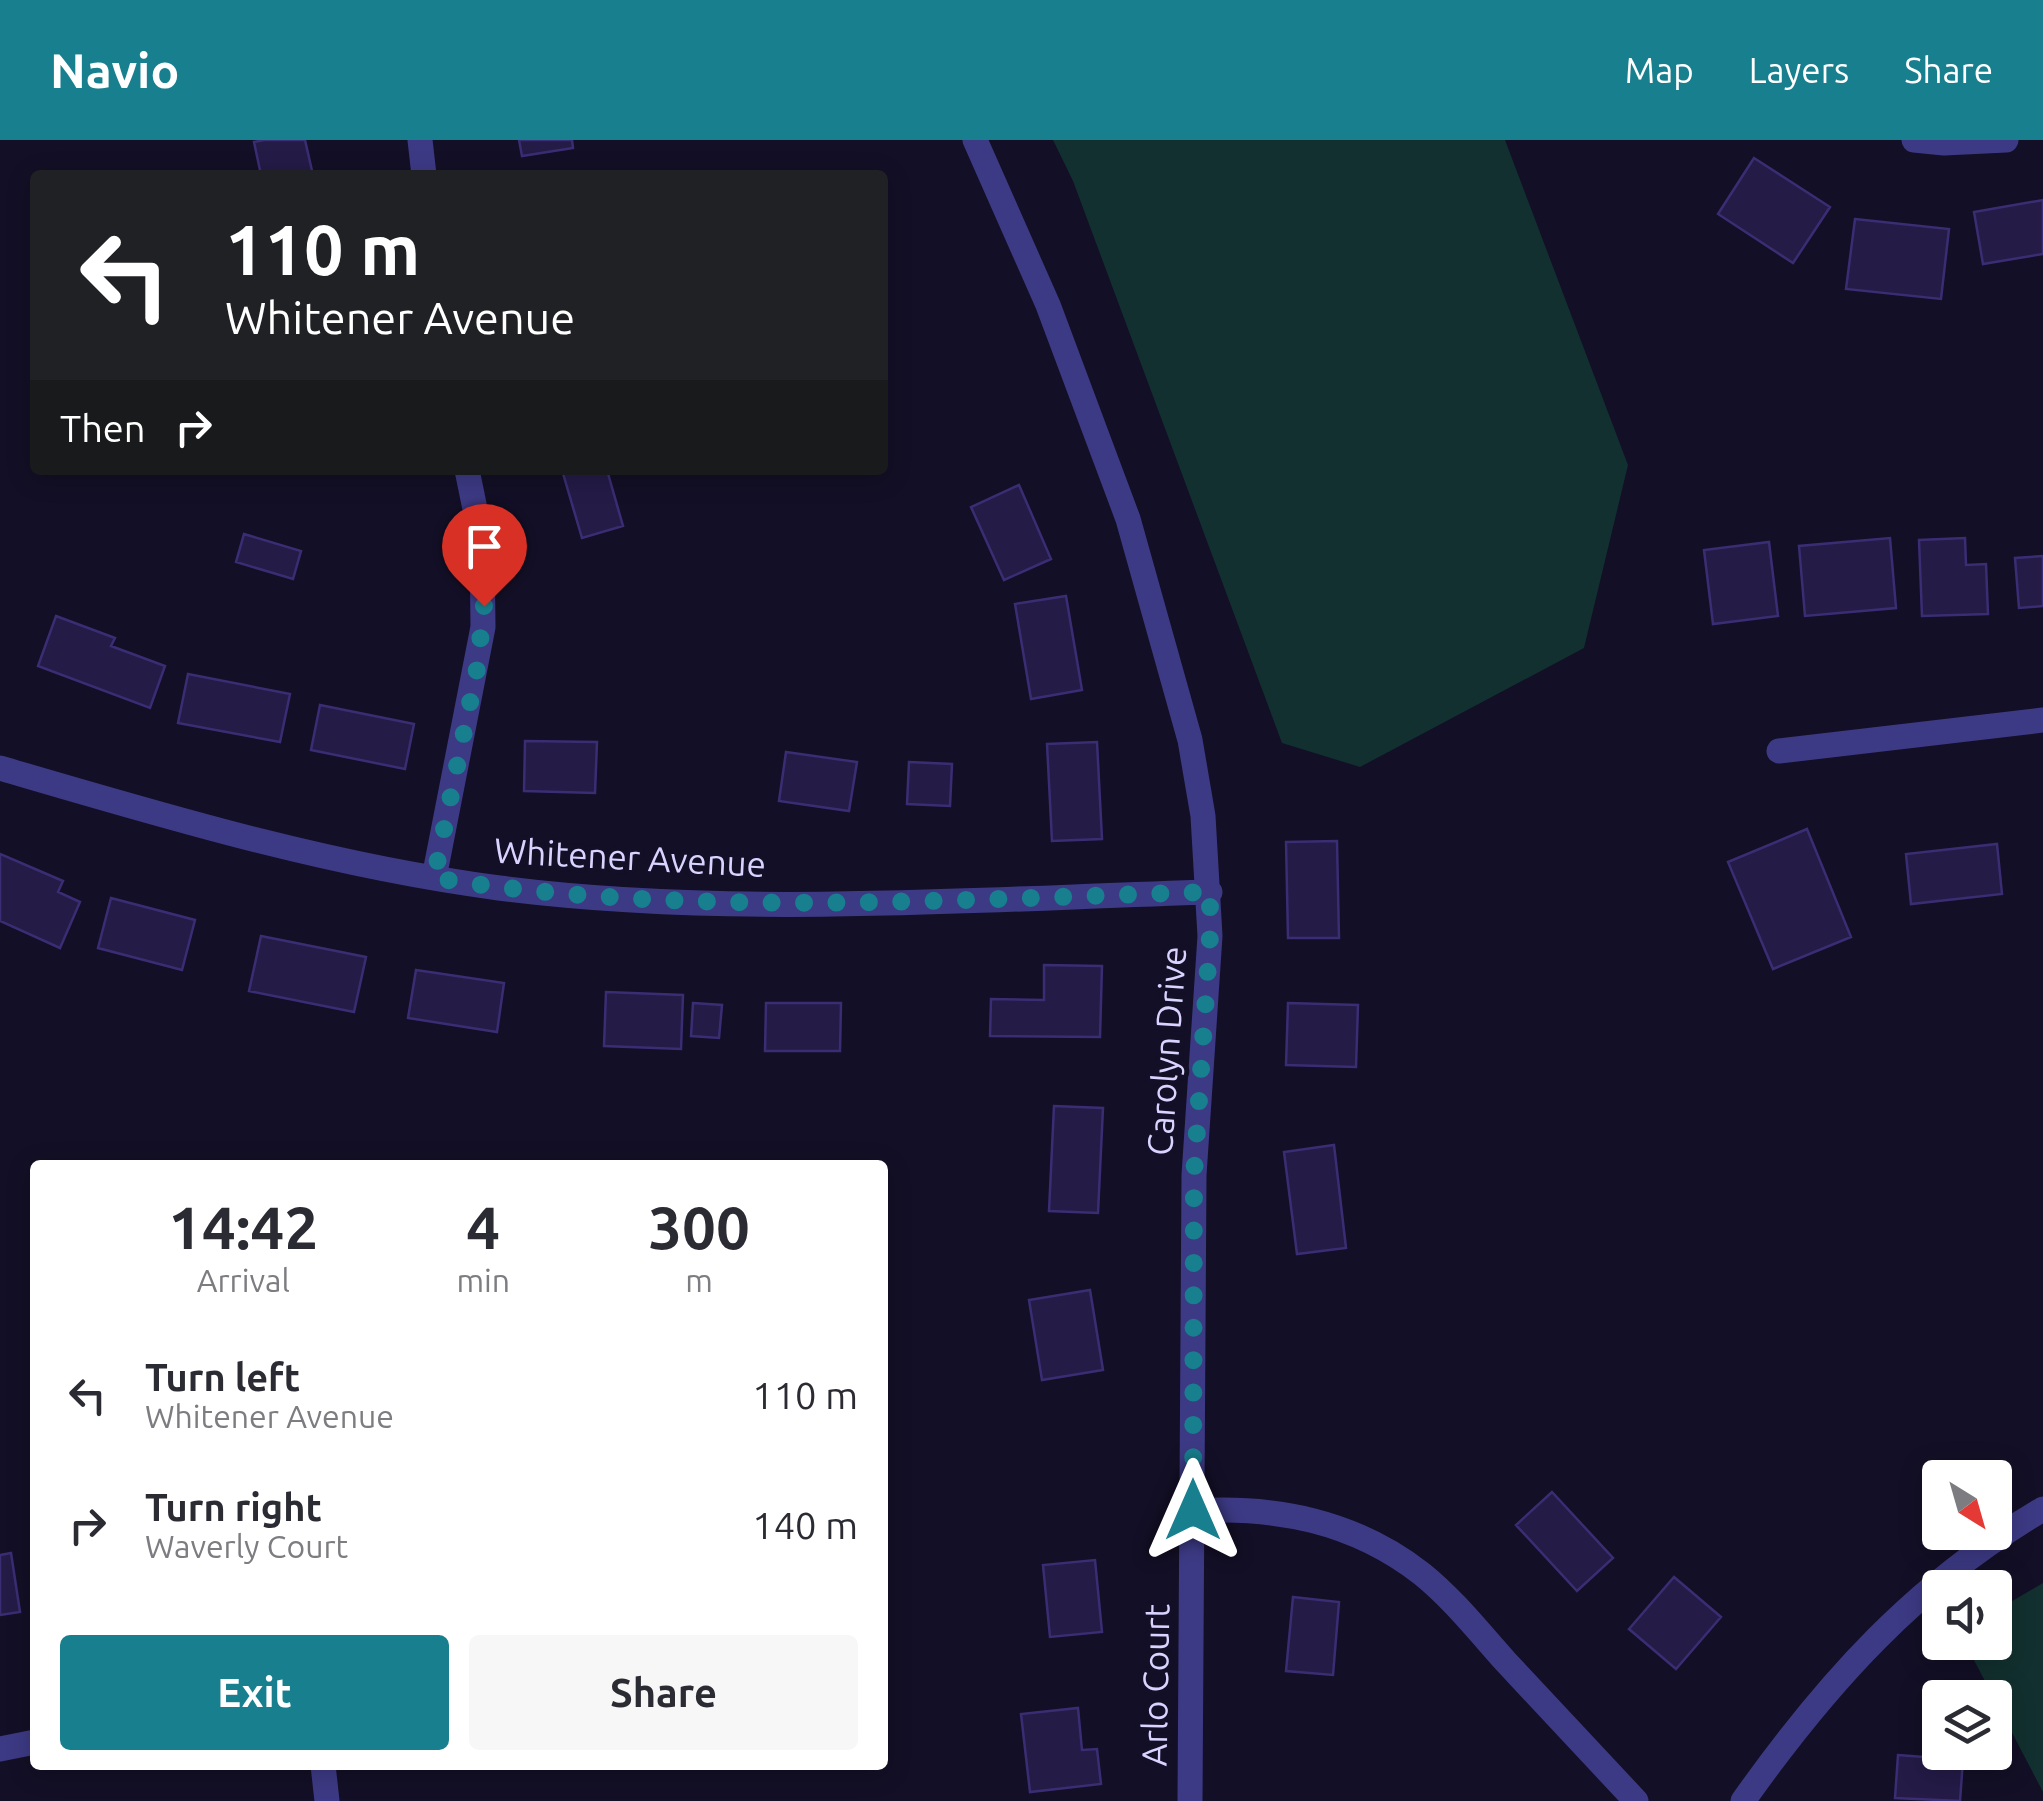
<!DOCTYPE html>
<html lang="en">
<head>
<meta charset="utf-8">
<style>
	body { margin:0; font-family:Ubuntu,sans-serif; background:#f7f7f7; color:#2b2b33; height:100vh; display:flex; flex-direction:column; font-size:38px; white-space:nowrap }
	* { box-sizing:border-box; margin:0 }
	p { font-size:32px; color:#7c7c81 }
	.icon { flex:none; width:55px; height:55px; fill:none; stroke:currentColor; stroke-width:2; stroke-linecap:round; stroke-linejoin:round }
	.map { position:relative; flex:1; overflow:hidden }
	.sheet { position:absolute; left:30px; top:1020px; width:858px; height:610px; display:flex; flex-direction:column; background:#fff; border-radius:10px; box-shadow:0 5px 25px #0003 }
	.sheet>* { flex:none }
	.banner { position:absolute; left:30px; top:30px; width:858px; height:305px; border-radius:10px; box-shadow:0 5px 25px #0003; background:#202124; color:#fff; overflow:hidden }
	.needle { width:65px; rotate:143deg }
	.controls { position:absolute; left:1922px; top:1320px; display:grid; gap:20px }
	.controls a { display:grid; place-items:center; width:90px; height:90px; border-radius:10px; background:#fff; box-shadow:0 5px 25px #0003; font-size:50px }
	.pin { position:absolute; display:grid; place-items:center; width:85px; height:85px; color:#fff; margin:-102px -42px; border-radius:50% 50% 50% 0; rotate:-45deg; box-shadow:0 0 10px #0007 }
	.pin .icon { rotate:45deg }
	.me { position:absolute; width:110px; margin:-55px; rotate:0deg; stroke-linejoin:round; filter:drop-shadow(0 0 8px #0008) }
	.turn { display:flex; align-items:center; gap:35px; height:210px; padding:0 30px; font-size:45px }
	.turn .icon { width:130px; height:130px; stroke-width:2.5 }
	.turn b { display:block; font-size:70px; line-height:85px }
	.then { display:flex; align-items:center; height:95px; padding:0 30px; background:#0003; gap:20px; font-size:38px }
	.eta { display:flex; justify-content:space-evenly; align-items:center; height:170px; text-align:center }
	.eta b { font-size:60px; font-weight:700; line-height:70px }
	.button { display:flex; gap:20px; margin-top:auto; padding:20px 30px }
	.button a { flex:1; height:115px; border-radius:10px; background:#187f8f; color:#fff; font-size:40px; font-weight:700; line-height:115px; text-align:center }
	.button a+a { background:#f7f7f7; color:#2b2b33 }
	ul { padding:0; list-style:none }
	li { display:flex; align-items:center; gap:30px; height:130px; padding:0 30px }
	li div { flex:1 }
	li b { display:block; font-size:38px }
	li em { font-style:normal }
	header { display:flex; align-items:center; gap:60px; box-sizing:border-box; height:140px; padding:0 50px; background:#187f8f; color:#fff }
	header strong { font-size:48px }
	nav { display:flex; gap:55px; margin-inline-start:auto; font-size:35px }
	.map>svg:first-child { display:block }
	.green { fill:#12302f }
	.building { fill:#241b47; stroke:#3b2d73; stroke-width:2.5 }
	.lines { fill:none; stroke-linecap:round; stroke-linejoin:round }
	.minor { stroke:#3d3a85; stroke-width:25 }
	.route { stroke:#187f8f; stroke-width:18; stroke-dasharray:0 32.4 }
	.labels { text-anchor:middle; stroke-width:10; stroke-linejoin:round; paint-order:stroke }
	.street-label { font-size:35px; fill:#d9d4ff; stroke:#130f26 }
</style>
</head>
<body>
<header>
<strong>Navio</strong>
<nav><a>Map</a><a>Layers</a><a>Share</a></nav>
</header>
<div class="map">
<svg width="2043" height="1661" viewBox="0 0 2043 1661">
	<rect width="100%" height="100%" fill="#130f26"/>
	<path class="green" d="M1053,0h452l123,325 -44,183 -224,119 -78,-24 -209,-562z
		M2043,1443v209l-78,-149 30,-1v-31z"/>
	<path class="building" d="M264,0h41l8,35h-52l-7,-33z
		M519,0h53l1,8 -51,8z
		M1754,18l76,49 -37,56 -75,-49z
		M2043,60v54l-60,10 -9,-52z
		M1855,79l94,10 -8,70 -95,-10z
		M562,330h45l16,56 -41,12z
		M1019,345l32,74 -47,21 -33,-73z
		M244,394l57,17 -8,28 -57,-17z
		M1890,398l6,70 -91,8 -6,-70z
		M1965,398l1,27 20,-1 2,50 -66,2 -3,-76z
		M1769,402l9,74 -65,8 -9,-74z
		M2043,416v50l-24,2 -4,-50z
		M1066,456l16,94 -51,9 -16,-95z
		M56,476l59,22 -4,8 54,20 -15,42 -112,-42z
		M188,534l102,20 -10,48 -102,-19z
		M320,565l94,19 -9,45 -94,-19z
		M525,601l72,1 -2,51 -71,-2z
		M1097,602l5,97 -50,2 -5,-97z
		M786,612l71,10 -8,49 -70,-10z
		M909,622l43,2 -2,42 -43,-2z
		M1807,689l44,108 -78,32 -45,-107z
		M1337,701l2,97h-51l-2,-96z
		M1997,704l5,50 -91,10 -5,-50z
		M0,714l63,27 -5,11 22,10 -20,46 -60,-27z
		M111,758l84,22 -13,50 -84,-22z
		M261,796l105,21 -12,55 -105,-21z
		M1044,825l58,1 -2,71 -110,-1 1,-37 53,1z
		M416,830l88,13 -7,49 -89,-14z
		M606,852l77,3 -2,54 -77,-3z
		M693,863l29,2 -3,33 -28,-2z
		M766,863h75l-1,48h-75z
		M1288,863l70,2 -2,62 -70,-2z
		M1054,966l49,2 -5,105 -49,-2z
		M1334,1005l12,103 -49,6 -13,-102z
		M1090,1150l13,80 -61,10 -13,-80z
		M1552,1352l61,66 -36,33 -61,-66z
		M11,1413l9,59 -20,3v-60z
		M1095,1420l7,72 -52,5 -7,-72z
		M1674,1437l47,40 -45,52 -47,-40z
		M1293,1457l46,5 -6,73 -47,-4z
		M1078,1568l4,42 15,-1 4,35 -71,8 -9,-78z
		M1898,1615l65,5 -3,41 -65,-3z"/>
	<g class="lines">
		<path class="minor" d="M420,0l4,35
			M975,0l73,165 80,214 62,221 13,76 7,120 -16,239 -4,626
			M1914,0l30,3 62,-3
			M1779,611l264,-31
			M0,628c164,48 330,98 499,120 233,30 477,11 711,4
			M434,738l49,-251 -1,-84 -15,-73
			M1193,1371c83,-5 161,10 229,63 31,25 57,58 84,88 43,46 87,93 130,139
			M0,1609l35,-7
			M323,1625l4,36
			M1743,1661c85,-120 173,-217 300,-292"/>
	</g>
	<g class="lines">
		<path class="route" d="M484,466l-7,63 -43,209c256,40 517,21 776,14v44l-16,239 -1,335"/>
	</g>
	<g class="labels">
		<g class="street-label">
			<text transform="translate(630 718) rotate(3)" y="12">Whitener Avenue</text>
			<text transform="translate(1167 911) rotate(-86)" y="12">Carolyn Drive</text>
			<text transform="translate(1156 1545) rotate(-89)" y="12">Arlo Court</text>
		</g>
	</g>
</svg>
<div class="controls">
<a><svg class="needle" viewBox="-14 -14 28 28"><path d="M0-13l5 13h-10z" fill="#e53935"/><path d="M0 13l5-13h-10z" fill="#7c7c81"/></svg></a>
<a><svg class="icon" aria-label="sound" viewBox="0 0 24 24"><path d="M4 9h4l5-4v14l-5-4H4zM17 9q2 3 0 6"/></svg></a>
<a><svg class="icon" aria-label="layers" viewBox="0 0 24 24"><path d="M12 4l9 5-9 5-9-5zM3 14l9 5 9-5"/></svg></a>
</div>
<div class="pin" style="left:484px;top:466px;background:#d93025"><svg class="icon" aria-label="arrive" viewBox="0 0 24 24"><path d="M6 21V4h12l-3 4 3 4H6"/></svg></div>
<svg class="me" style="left:1193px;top:1370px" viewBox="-20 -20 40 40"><path d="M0-17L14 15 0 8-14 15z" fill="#187f8f" stroke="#fff" stroke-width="4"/></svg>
<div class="banner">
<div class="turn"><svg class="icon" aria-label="left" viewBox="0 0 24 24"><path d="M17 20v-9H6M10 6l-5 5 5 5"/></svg><div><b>110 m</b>Whitener Avenue</div></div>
<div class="then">Then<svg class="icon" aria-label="right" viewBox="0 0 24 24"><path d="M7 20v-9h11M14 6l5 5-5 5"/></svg></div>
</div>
<section class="sheet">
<div class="eta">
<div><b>14:42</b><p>Arrival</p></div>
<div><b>4</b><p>min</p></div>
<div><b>300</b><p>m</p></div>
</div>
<ul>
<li><svg class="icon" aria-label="left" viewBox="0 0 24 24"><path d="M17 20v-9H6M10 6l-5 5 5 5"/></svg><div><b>Turn left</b><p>Whitener Avenue</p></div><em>110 m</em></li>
<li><svg class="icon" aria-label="right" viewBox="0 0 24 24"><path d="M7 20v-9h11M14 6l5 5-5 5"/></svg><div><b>Turn right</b><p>Waverly Court</p></div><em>140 m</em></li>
</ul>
<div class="button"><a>Exit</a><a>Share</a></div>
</section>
</div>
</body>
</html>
